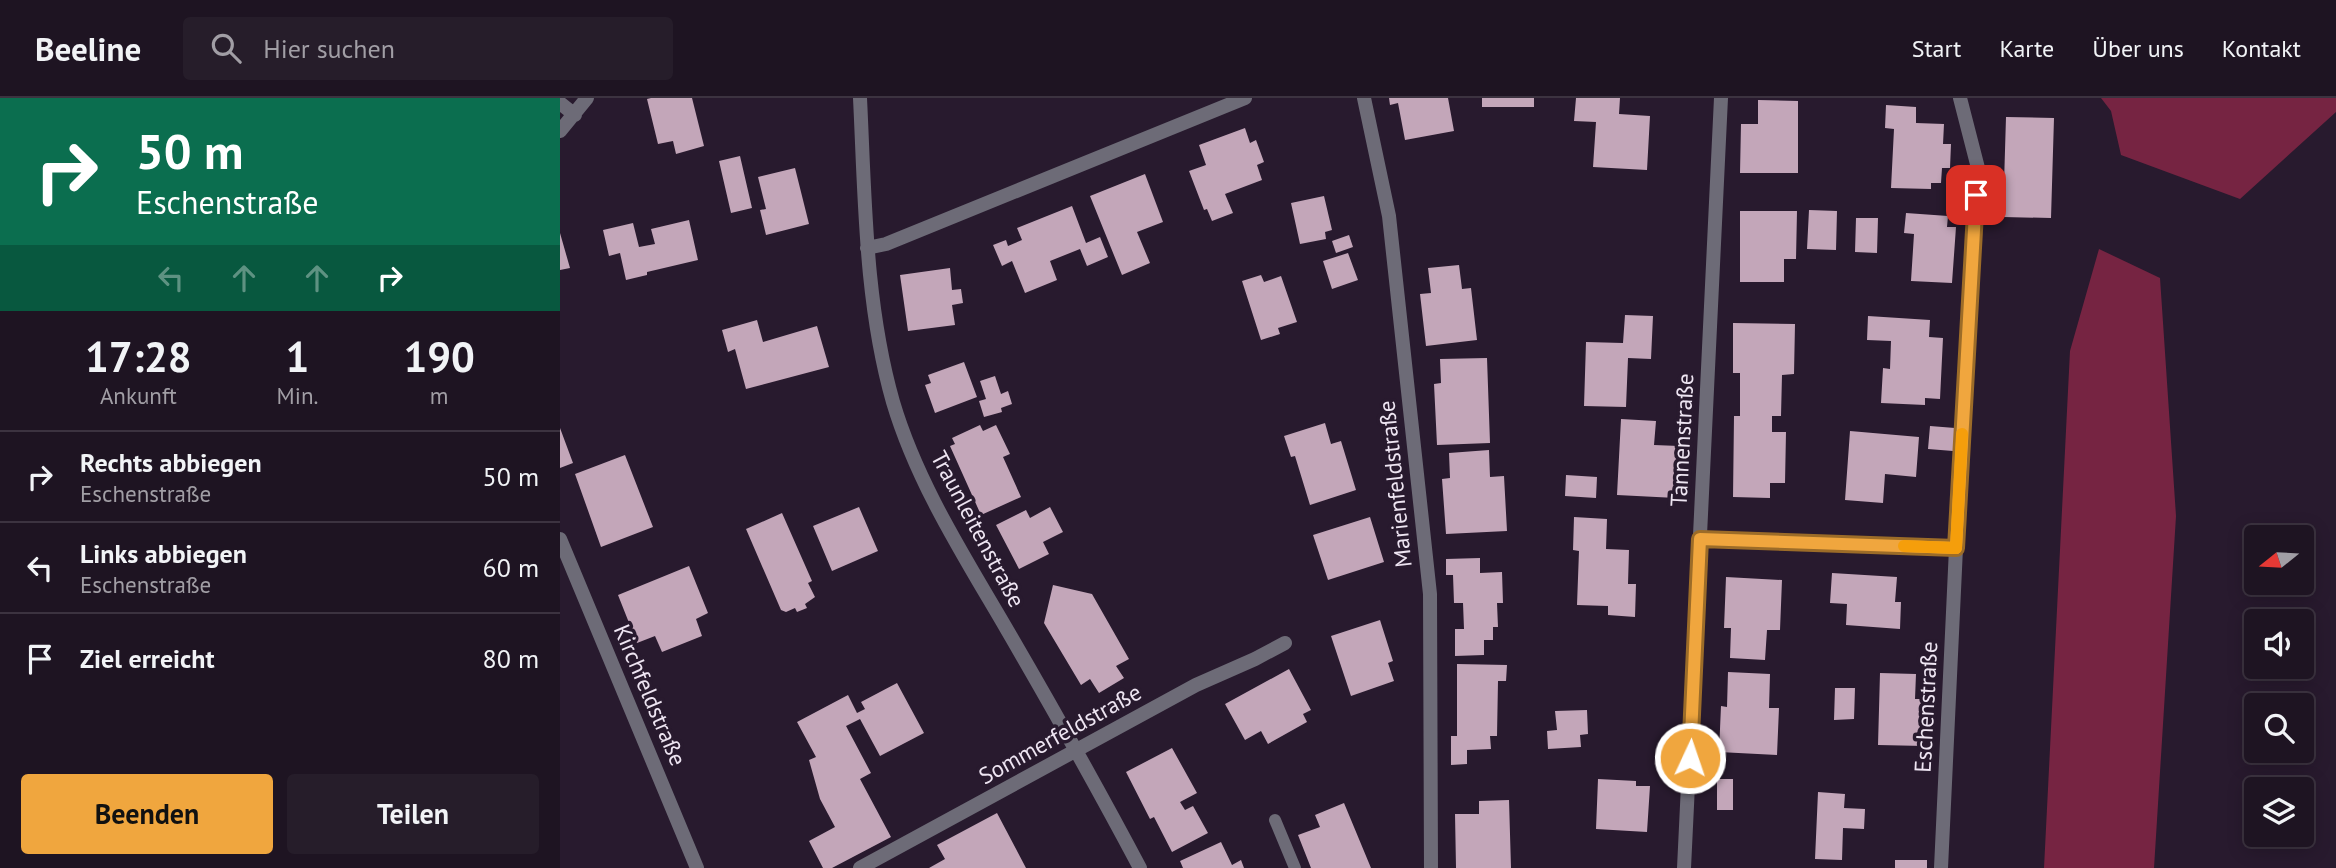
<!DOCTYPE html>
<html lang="de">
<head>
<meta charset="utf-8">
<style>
	body { margin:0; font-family:"PT Sans",sans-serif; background:#261d2a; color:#f1f3f6; height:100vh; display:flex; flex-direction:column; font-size:26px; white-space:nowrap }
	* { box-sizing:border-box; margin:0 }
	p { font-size:23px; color:#a19ea5 }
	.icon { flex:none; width:38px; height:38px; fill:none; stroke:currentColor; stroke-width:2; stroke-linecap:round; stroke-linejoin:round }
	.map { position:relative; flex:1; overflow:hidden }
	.details { display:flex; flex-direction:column; background:#1e1422; width:560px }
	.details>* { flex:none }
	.top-card { background:#0b6e4f; color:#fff; overflow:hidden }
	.needle { width:46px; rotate:252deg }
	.fabs { position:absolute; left:1684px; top:427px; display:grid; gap:14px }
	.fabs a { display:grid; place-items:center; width:70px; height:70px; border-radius:7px; background:#1e1422; box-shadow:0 4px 18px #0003,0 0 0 2px #3c3340; font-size:35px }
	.pin { position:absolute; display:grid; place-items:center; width:60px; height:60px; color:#fff; margin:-30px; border-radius:14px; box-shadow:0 4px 10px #0006 }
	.me { position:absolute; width:77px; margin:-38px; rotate:3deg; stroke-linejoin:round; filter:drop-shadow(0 0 5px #0008) }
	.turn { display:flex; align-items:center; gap:24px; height:147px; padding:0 21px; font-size:32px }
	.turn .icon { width:91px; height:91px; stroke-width:2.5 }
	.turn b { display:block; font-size:49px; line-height:60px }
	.lanes { display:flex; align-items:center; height:66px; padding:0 21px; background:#0003; justify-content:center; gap:35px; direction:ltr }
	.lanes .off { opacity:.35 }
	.eta { display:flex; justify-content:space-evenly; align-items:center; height:119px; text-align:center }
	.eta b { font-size:42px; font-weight:600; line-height:49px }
	.cta { display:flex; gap:14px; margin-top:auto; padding:14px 21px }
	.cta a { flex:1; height:80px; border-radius:7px; background:#f0a63e; color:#111; font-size:28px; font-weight:600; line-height:80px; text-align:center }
	.cta a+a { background:#261d2a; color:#f1f3f6 }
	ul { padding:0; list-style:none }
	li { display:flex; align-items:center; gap:21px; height:91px; padding:0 21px; border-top:2px solid #3c3340 }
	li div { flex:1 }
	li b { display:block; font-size:26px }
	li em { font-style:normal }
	header { display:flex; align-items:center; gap:42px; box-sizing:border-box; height:98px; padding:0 35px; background:#1e1422; border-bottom:2px solid #3c3340 }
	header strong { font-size:33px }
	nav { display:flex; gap:38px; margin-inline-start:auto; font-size:24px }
	.search { width:490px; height:63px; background:#261d2a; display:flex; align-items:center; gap:18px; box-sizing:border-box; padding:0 24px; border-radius:7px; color:#a19ea5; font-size:26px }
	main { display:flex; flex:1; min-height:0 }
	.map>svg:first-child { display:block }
	.forest { fill:#762442 }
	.building { fill:#c3a6b9 }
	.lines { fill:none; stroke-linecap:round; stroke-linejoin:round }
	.lane { stroke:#6d6b77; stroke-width:12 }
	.street { stroke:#6d6b77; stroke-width:14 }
	.route-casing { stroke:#9c6c28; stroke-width:18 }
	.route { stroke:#f0a63e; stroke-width:12 }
	.slow { stroke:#f59e0b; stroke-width:12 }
	.labels { text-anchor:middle; stroke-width:7; stroke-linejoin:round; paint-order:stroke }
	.street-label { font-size:23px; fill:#eee5f2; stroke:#281a2e }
</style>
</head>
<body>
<header>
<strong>Beeline</strong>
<div class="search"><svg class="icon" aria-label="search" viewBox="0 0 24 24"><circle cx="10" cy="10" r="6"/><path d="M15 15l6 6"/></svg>Hier suchen</div>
<nav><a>Start</a><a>Karte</a><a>Über uns</a><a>Kontakt</a></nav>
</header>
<main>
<section class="details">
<div class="top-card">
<div class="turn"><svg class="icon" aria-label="right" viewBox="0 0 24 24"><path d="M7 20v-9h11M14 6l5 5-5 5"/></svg><div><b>50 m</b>Eschenstraße</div></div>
<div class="lanes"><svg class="icon off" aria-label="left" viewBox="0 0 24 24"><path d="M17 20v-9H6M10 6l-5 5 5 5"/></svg><svg class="icon off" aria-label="ahead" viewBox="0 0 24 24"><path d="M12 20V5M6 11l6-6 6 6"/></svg><svg class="icon off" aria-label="ahead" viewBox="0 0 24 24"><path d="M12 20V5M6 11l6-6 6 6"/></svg><svg class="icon" aria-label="right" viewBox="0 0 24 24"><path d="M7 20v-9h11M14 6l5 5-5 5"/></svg></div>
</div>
<div class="eta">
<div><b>17:28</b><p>Ankunft</p></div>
<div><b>1</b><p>Min.</p></div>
<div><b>190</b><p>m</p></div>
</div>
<ul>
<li><svg class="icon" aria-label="right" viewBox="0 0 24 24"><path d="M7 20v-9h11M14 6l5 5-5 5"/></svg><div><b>Rechts abbiegen</b><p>Eschenstraße</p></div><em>50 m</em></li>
<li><svg class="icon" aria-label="left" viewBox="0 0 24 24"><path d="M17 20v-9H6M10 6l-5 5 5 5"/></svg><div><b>Links abbiegen</b><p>Eschenstraße</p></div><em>60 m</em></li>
<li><svg class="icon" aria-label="arrive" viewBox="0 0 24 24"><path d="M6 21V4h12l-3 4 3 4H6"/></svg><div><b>Ziel erreicht</b></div><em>80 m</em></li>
</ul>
<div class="cta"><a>Beenden</a><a>Teilen</a></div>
</section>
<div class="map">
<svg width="1776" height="770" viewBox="0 0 1776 770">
	<rect width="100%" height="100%" fill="#281a2e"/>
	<path class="forest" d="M1541,0h235v14l-96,87 -119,-44 -10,-44z
		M1539,151l61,29 16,238 -22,352h-110l26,-517z"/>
	<path class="building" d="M91,0h41l12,48 -28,8 -3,-13 -15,3 -11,-45z
		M829,0h59l6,33 -49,9 -7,-37 -8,2z
		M922,0h52v9h-52z
		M1016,0h44l-1,16 31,2 -3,54 -54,-3 3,-45 -22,-1z
		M1198,2l40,1v72h-58l1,-49h17z
		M1326,7l30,2v16l28,1 -1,20h8l-1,24h-8l-1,15h-10v6l-40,-1 3,-59 -9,-1z
		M1446,19l48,1 -3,100 -48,-1z
		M685,30l5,15 6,-3 8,22 -7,3 5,15 -37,14 8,19 -21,8 -5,-12 -3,1 -15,-39 17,-6 -7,-20z
		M180,58l12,52 -21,5 -12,-52z
		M235,70l14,56 -43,11 -6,-25 6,-1 -8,-32z
		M585,76l18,48 -26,10 13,31 -28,12 -32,-79z
		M764,98l8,34 -7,2 1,7 -26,5 -9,-41z
		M512,108l14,37 14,-6 8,20 -21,9 -7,-17 -30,12 7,19 -32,13 -13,-32 -10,5 -9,-21 13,-5 2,6 14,-6 -5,-12z
		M1249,112l28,1 -1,39 -29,-1z
		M1180,113h57l-1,48h-12v23h-44z
		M1346,115l42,3 -1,11h9l-4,56 -41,-2 3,-47 -10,-1z
		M1296,120h22l-1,35 -22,-1z
		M129,122l9,40 -51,12v3l-21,5 -6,-27 -11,3 -6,-26 30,-7 6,24 16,-3 -4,-15z
		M0,135l10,35 -10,2z
		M789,137l4,12 -17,6 -4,-12z
		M788,155l10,27 -26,9 -9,-28z
		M899,167l3,24 9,-1 6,52 -51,6 -6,-52 11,-1 -3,-25z
		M390,170l2,22 9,-1 2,14 -11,2 3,20 -47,6 -8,-56z
		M701,177l3,7 17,-6 16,46 -19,6 2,6 -19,6 -19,-59z
		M1065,217l28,1 -2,43 -23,-1 -2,49 -42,-1 2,-64 37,1z
		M1308,218l62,4 -1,17 14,1 -3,61 -15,-1v7l-44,-2 2,-35 7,1 1,-28 -24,-1z
		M197,222l6,22 54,-16 12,41 -83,22 -11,-40 -7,3 -6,-22z
		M1173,225l62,1 -1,50 -12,1 -1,41h-9v16h14l-1,51h-15v15l-37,-1 1,-81h6v-43h-7z
		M927,260l3,85 -53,2 -3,-61 7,-1 -1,-24z
		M404,264l13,35 -42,16 -10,-28 6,-2 -3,-8z
		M435,278l6,18 7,-3 4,13 -11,4 1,4 -18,5 -5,-16 7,-2 -6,-18z
		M1061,321l35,2 -2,24 25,1 -3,52 -59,-3z
		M765,325l6,21 10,-3 15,49 -46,15 -15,-49 -4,1 -7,-21z
		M420,327l3,6 13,-6 14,29 -7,3 18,40 -40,18 -31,-69 5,-2 -3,-6z
		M1370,328l25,2 -2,23 -25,-2z
		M0,330l13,35 -13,5z
		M1290,333l69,6 -3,40 -31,-3 -2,29 -38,-3z
		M929,352l1,27 14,-1 3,55 -61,3 -4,-55 8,-1 -1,-25z
		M65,357l28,72 -52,20 -26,-73z
		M1006,377l31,2 -1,21 -31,-2z
		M299,409l19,44 -46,20 -19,-45z
		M490,409l13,25 -20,10 6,12 -30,15 -23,-44 30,-15 4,8z
		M222,415l30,68 -4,2 7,14 -10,7 2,4 -10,4 -2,-4 -9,4 -5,-2 -35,-81z
		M810,419l14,45 -56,18 -15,-45z
		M1014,419l33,2 -1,30 23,1 -1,34h8l-1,33 -27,-2v-9l-31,-1 2,-54 -6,-1z
		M920,460v15l22,-1 1,31h-6l1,24h-5v13h-9v15l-29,1v-27h9l-1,-26h-9l-1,-28h-7v-16z
		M129,468l19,47 -12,6 6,17 -40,16 -7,-16 -18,7 -19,-48z
		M1272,475l65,4 -2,25h6l-1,27 -54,-4 1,-21 -17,-1z
		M1166,479l56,3 -2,50h-13l-2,30 -35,-2 1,-30h-7z
		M493,487l39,9 37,65 -13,7 8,12 -25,15 -9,-14 -9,6 -37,-62z
		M820,522l13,41 -5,2 6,18 -43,15 -20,-60z
		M897,566l50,1 -1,16h-8l-1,55h-7l1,13 -24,1v14l-16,1v-29h6z
		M729,571l22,41 -8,4 4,8 -39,22 -7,-13 -16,9 -20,-36z
		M1168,574l42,2 -1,34h10l-2,47 -58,-3 2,-46 6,1z
		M1320,575l36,1 -1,25h10l-1,47 -46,-1z
		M337,585l27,50 -44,23 -20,-37 -14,7 25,47 -11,6 31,58 -59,31h-9l-14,-27 26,-14 -15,-28 -11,-39 7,-3 -19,-35 51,-27 9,18 8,-4 -4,-7z
		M1275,590h20l-1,31 -20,1z
		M1027,612l1,24 -8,1 1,12 -33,2 -1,-18 10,-1 -2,-19z
		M612,650l25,45 -17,9 5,8 8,-4 15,27 -36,19 -18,-35 -4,2 -24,-47z
		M1038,681l38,2v5h14l-3,46 -51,-3z
		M1157,681h16v31h-16z
		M1258,694l27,2 -1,14 21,1 -1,20 -21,-1 -1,32 -27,-1z
		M949,702l2,68h-55l-1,-54h24v-13z
		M784,705l27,65h-60l-13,-33 22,-8 -5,-12z
		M437,715l29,55h-97l16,-9 -8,-14z
		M661,744l11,23 9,-5 3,8h-61l-3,-7z
		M1335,762h32v8h-32z"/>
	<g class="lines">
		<path class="lane" d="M715,722l20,48"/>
		<path class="street" d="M300,0c5,101 5,206 33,304 24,81 71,154 113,226 46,79 91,159 134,240
			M804,0l25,118 41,378 1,274
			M0,5l15,12
			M0,33l27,-33
			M307,150l19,-4 359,-146
			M0,441l137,329
			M1140,441l256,9
			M300,770l336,-183 59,-26 30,-16
			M1124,770l37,-770
			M1381,770l15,-320 22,-380 -18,-70"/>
	</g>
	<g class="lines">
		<defs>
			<path id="route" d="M1130,660l10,-219 256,9 20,-353"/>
		</defs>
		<use href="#route" class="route-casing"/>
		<use href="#route" class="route"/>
		<path class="slow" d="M1344,448l52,2 6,-114"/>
	</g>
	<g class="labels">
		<g class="street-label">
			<text transform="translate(1122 342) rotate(-87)" y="8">Tannenstraße</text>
			<text transform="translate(835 386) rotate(-96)" y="8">Marienfeldstraße</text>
			<text transform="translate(418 431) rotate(62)" y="8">Traunleitenstraße</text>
			<text transform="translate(90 597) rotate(67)" y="8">Kirchfeldstraße</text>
			<text transform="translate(1366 609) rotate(-87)" y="8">Eschenstraße</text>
			<text transform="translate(500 636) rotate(-29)" y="8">Sommerfeldstraße</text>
		</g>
	</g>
</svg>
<div class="fabs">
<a><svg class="needle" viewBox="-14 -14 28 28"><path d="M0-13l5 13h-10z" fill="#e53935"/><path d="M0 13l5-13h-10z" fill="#a19ea5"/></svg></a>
<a><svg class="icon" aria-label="sound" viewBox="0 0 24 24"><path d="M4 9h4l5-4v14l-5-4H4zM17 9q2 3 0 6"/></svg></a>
<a><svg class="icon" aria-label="search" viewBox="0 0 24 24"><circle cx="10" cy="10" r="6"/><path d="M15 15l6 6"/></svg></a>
<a><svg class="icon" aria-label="layers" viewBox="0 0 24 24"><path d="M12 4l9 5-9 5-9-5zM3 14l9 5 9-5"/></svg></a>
</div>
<div class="pin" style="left:1416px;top:97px;background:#d93025"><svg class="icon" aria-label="arrive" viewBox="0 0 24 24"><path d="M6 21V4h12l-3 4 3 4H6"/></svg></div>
<svg class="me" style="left:1130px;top:660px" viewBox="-20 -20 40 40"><circle r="17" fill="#f0a63e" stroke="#fff" stroke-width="3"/><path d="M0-11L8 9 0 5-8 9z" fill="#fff"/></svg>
</div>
</main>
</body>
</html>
